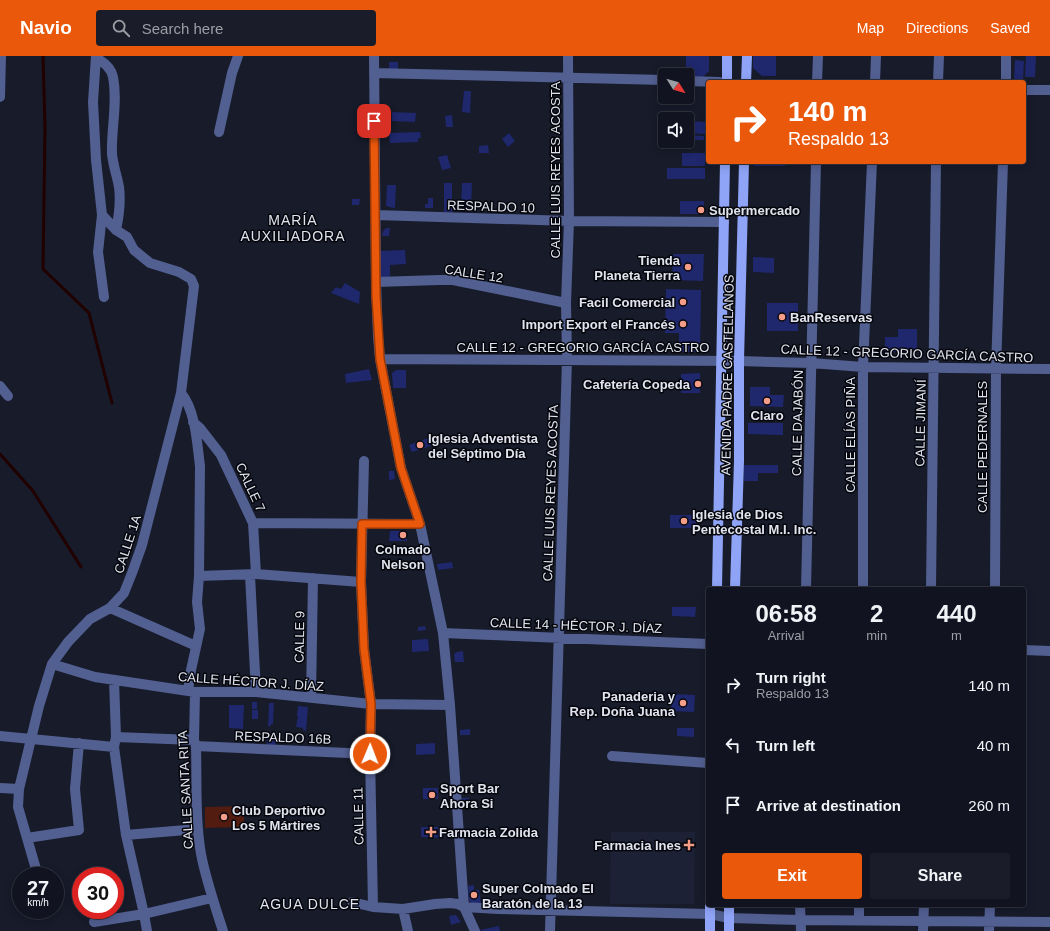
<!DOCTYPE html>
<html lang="en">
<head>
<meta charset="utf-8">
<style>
	body { margin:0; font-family:Arial,sans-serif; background:#1a1d29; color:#f1f3f6; height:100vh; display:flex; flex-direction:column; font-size:15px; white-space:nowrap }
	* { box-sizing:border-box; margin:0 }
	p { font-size:13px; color:#9c9ea5 }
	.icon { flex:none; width:22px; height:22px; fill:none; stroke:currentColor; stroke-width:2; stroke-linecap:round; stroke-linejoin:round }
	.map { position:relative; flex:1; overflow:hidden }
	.drawer { position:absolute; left:706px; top:531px; width:320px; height:320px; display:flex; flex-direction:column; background:#111420; border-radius:4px; box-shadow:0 2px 10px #0003,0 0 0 1px #30333e }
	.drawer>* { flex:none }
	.guide { position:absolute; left:706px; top:24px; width:320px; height:84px; border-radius:4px; box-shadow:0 2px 10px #0003,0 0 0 1px #30333e; background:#ea580c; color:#fff; overflow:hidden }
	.needle { width:26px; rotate:127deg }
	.fabs { position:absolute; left:658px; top:12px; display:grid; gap:8px }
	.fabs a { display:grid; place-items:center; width:36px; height:36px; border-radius:4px; background:#111420; box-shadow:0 2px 10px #0003,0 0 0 1px #30333e; font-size:20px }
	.speed { position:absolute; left:12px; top:811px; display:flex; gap:8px; font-size:20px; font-weight:700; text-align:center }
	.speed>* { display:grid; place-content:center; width:52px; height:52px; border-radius:50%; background:#111420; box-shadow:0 2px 10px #0003,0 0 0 1px #30333e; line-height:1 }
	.speed small { font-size:10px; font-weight:400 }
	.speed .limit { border:6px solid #d22; background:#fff; color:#111 }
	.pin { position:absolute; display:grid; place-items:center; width:34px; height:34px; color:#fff; margin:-17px; border-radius:8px; box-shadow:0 2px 6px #0006 }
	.me { position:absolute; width:44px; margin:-22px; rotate:1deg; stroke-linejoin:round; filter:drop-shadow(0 0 3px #0008) }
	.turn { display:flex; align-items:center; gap:14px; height:84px; padding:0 16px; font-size:18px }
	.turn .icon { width:52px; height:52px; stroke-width:2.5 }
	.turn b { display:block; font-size:28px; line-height:34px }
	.eta { display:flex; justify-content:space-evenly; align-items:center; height:68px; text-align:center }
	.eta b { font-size:24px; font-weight:600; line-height:28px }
	.button { display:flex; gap:8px; margin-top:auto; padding:8px 16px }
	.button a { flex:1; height:46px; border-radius:4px; background:#ea580c; color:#fff; font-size:16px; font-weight:600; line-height:46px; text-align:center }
	.button a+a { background:#1a1d29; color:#f1f3f6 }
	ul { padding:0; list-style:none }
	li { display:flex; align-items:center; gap:12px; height:60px; padding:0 16px }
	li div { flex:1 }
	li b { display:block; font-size:15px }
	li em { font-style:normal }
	header { display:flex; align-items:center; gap:24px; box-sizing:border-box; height:56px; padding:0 20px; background:#ea580c; color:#fff }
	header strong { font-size:19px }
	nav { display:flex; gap:22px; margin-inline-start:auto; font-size:14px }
	.search { width:280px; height:36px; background:#1a1d29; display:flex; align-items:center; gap:10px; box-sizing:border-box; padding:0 14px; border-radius:4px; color:#9c9ea5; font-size:15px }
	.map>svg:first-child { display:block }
	.built { fill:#1c2136 }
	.green { fill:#521c10 }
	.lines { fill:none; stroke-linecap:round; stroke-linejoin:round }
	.stream { stroke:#210000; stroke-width:3 }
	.building { fill:#1f276d }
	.minor { stroke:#525f91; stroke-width:10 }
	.major { stroke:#8fa4f7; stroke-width:10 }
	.route-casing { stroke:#983908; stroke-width:10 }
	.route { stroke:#ea580c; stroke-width:7 }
	.poi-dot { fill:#f49e89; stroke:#05060c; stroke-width:1.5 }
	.labels { text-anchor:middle; stroke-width:3; stroke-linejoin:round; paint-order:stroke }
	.street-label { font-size:13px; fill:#e1e4ef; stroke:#05060c }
	.poi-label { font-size:13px; font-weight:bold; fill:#e1e4ef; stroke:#05060c; text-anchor:start }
	.neighbourhood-label { font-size:14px; letter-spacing:1px; fill:#e1e4ef; stroke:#05060c }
</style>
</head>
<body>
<header>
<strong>Navio</strong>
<div class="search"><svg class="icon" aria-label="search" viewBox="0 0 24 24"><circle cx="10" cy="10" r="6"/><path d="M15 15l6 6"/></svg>Search here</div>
<nav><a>Map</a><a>Directions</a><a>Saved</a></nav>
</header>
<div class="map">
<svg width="1050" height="875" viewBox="0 0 1050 875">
	<rect width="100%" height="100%" fill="#171b2a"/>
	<path class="built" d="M611,776h84l-1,72h-84z"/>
	<path class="green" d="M244,750v21l-39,1v-21z"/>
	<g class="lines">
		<path class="stream" d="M43,0l2,72 -2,141 46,44 23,90
			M0,398l33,37 48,76"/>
	</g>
	<path class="building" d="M686,0h23v15l-6,6h-16v-2h-1z
		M753,0h23v20h-14l-9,-8z
		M1026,0h10l-1,21h-10z
		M1015,4l9,1 -1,19h-9z
		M389,6h9v9l-9,-2z
		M464,35h7l-1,22 -8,-1z
		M392,56l24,1 -1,9 -23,-1z
		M452,59l1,12h-7l-1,-11z
		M687,65l19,1 -1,12 -18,-1z
		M420,76l1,6h-3v4l-28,1 -1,-10z
		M509,77l6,8 -7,6 -6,-8z
		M687,79l17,1v4h-17z
		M488,89l1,8h-10v-7z
		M682,97h23v13h-23z
		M447,99l4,13 -9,2 -4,-13z
		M754,106h31v4h-31z
		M667,112h38v11h-38z
		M444,127h8v29h-8z
		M462,127h10l-1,26h-10z
		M387,129h9l-1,23 -7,-1v-1h-2z
		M428,142h5v10h-8v-4h3z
		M352,143h8l-1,6h-7z
		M680,145h24v8l-3,5h-21z
		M386,172h4l-1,8h-7l1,-5z
		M405,194l1,14 -16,1v14h-9l-1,-28z
		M673,198h31l-1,27 -31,-1z
		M753,201l21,1v15l-21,-1z
		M345,227l15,9 -1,12 -28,-11 5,-6 5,2z
		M666,233l35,1 -1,62h-21v-19h-14z
		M767,247h31v28h-31z
		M898,273h19v23h-32v-15h13z
		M369,313l3,11 -26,3 -1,-9z
		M396,314h10v18h-13l-1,-15z
		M700,317v20h-19v-19z
		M750,331h20v8h14l-1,12 -33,-1z
		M748,367h35v12l-35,-1z
		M428,382l3,8 -19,6 -3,-7z
		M744,409h34v8h-20v8h-14z
		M389,415h5l1,8 -6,1z
		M670,459h27v13h-27z
		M390,475h13l3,2 1,8h-18z
		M452,506l1,6 -15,2 -1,-6z
		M672,551h24l-1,10 -23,-1z
		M425,570l1,4 -8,1v-4z
		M428,583l1,12 -17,1v-12z
		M463,595l1,11h-9l-1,-8 3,-2z
		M672,638l23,1 -1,17 -23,-1z
		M252,646h5v7h-5z
		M269,647h5l-1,21h-2v2h-3z
		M229,649h15l-1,24 -14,-1z
		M298,650l10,1 -2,24 -3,-1v-2l-7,-1 2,-11h-1z
		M252,654h6v9h-6z
		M677,672h17v9l-17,-1z
		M470,673v6h-10v-5z
		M244,677l14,1v4h-5v1h-9z
		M267,678h10l-1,11 -9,3z
		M435,687v11l-19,1v-11z
		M423,732h15v11h-15z
		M461,742h8v4l-7,1z
		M421,771h20v11l-20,-1z
		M474,829v5h5l2,13h-9l-3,-2 -1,-15z
		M456,859l5,7 -10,3 -2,-9z
		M499,870l1,5h-19l-1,-1z"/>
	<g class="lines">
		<path class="minor" d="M374,0l2,226 2,55 2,22 21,109 19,56 23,109 7,72 14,202 11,24
			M96,2c8,4 15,9 17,19 5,25 -2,52 -1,77 1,11 5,22 7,33 2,15 0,29 -3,43
			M374,17l291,7
			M687,25l33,1
			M817,26l1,-26
			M875,26l1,-26
			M938,26l1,-26
			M1006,26v-26
			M1024,34h26
			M0,41l1,-41
			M219,76l13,-59 6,-17
			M102,159l-4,37 6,45
			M376,159l193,6 155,1
			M376,226l63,-2h14l113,23
			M380,303l359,2 72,2 52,4 187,2
			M0,330l8,10
			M181,337c15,18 16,51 19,73l-1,110 -2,26 3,27 -9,41 -3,21
			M193,366l7,6 21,27 32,68 3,51
			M364,405l-3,121 3,67 7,55 -1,50 3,153
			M253,467l167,1
			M250,519l6,117
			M199,520l57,-2 105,8
			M806,533l10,-427
			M863,533v-222l9,-205
			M931,533l5,-427
			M995,533l1,-220 7,-207
			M110,552l86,38
			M443,577l265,11
			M1024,594l26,1
			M52,608l43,13 100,15h61l115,12 79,1
			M114,624l2,57 -2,10 12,88 18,79 3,17
			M195,636l-1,48 2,6c1,36 -1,73 5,108 5,26 14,52 22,77
			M311,641l2,-119
			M0,680l114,11
			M116,681l78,3
			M196,690l174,8
			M612,700l96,7
			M0,732l19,1
			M126,779l72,-6
			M27,782l52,-8 -4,-41 4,-46
			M38,820l-20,-69 1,-18 20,-83 13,-42 16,-22 22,-23 20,-11 14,-15 8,-20 10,-28 39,-152 13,-107 -3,-7 -12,-7 -29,-9 -16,-13 -7,-13 -11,-7 -14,-15 -6,-55 -3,-58 3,-46
			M352,846l21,5 30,2 32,-5 15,-1 8,1 6,3 34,2 212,5 19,4 71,2 250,2
			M800,849l1,26
			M403,853l5,22
			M859,864v-15
			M94,866l50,-8 68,-16
			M550,875l17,-572 -1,-56 3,-82 -1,-165
			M923,875l1,-26
			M989,875l1,-26"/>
		<path class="major" d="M727,26v-26
			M746,26l1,-26
			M717,533l8,-427
			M735,533l4,-128v-100l5,-199
			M710,875v-26
			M729,875v-26"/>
	</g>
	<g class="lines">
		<defs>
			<path id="route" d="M370,698l1,-50 -7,-55 -3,-67 1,-58h58l-19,-56 -21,-109 -4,-63 -2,-175"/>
		</defs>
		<use href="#route" class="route-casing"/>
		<use href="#route" class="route"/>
	</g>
	<g class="poi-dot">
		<circle cx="701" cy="154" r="4"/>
		<circle cx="688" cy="211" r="4"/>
		<circle cx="683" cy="246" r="4"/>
		<circle cx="782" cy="261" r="4"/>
		<circle cx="683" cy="268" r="4"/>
		<circle cx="698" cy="328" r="4"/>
		<circle cx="767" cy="345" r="4"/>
		<circle cx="420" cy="389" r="4"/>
		<circle cx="684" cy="465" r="4"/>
		<circle cx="403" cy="479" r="4"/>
		<circle cx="683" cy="647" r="4"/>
		<circle cx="432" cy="739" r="4"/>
		<circle cx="224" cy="761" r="4"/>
		<path d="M429 770h4v4h4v4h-4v4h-4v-4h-4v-4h4z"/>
		<path d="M687 783h4v4h4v4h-4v4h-4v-4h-4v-4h4z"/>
		<circle cx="474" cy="839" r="4"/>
	</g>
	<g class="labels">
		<g class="street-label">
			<text transform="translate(555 114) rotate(-90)" y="5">CALLE LUIS REYES ACOSTA</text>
			<text transform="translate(491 150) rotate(2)" y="5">RESPALDO 10</text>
			<text transform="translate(474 217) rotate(9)" y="5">CALLE 12</text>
			<text x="583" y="296">CALLE 12 - GREGORIO GARCÍA CASTRO</text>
			<text transform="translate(907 297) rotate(2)" y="5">CALLE 12 - GREGORIO GARCÍA CASTRO</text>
			<text transform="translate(727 319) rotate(-89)" y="5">AVENIDA PADRE CASTELLANOS</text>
			<text transform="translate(797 367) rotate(-89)" y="5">CALLE DAJABÓN</text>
			<text transform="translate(920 367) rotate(-89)" y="5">CALLE JIMANÍ</text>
			<text transform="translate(850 379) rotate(-90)" y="5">CALLE ELÍAS PIÑA</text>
			<text transform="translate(982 391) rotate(-90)" y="5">CALLE PEDERNALES</text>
			<text transform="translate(251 431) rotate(65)" y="5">CALLE 7</text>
			<text transform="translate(550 437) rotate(-88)" y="5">CALLE LUIS REYES ACOSTA</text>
			<text transform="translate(127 488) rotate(-72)" y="5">CALLE 1A</text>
			<text transform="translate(576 569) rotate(2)" y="5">CALLE 14 - HÉCTOR J. DÍAZ</text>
			<text transform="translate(299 581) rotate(-89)" y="5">CALLE 9</text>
			<text transform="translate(251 625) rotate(4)" y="5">CALLE HÉCTOR J. DÍAZ</text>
			<text transform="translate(283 681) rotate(2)" y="5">RESPALDO 16B</text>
			<text transform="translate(185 734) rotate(-93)" y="5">CALLE SANTA RITA</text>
			<text transform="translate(358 760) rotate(-91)" y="5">CALLE 11</text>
		</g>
		<g class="poi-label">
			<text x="709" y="159">Supermercado</text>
			<text x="680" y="209" text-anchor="end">Tienda<tspan x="680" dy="15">Planeta Tierra</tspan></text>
			<text x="675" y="251" text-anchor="end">Facil Comercial</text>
			<text x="790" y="266">BanReservas</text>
			<text x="675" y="273" text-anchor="end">Import Export el Francés</text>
			<text x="690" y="333" text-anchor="end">Cafetería Copeda</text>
			<text x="767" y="364" text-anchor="middle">Claro</text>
			<text x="428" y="387">Iglesia Adventista<tspan x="428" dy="15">del Séptimo Día</tspan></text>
			<text x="692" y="463">Iglesia de Dios<tspan x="692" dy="15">Pentecostal M.I. Inc.</tspan></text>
			<text x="403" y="498" text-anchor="middle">Colmado<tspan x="403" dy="15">Nelson</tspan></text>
			<text x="675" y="645" text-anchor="end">Panaderia y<tspan x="675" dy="15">Rep. Doña Juana</tspan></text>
			<text x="440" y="737">Sport Bar<tspan x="440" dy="15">Ahora Si</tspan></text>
			<text x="232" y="759">Club Deportivo<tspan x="232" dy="15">Los 5 Mártires</tspan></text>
			<text x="439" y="781">Farmacia Zolida</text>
			<text x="681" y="794" text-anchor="end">Farmacia Ines</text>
			<text x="482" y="837">Super Colmado El<tspan x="482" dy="15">Baratón de la 13</tspan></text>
		</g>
		<g class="neighbourhood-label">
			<text x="293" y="169">MARÍA<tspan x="293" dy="16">AUXILIADORA</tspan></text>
			<text x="310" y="853">AGUA DULCE</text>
		</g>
	</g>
</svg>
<div class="fabs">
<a><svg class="needle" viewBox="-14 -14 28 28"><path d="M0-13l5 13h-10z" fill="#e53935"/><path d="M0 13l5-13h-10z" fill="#9c9ea5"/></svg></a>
<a><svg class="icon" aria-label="sound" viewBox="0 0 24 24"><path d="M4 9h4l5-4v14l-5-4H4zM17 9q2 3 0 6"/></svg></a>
</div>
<div class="speed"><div>27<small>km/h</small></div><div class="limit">30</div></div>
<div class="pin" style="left:374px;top:65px;background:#d93025"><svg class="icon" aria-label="arrive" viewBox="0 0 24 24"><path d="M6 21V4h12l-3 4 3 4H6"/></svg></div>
<svg class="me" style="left:370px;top:698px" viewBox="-20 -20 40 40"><circle r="17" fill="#ea580c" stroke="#fff" stroke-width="3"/><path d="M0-11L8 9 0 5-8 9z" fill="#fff"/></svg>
<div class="guide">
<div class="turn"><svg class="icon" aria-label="right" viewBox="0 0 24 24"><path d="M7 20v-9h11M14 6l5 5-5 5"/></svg><div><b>140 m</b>Respaldo 13</div></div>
</div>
<section class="drawer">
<div class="eta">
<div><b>06:58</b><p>Arrival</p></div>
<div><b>2</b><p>min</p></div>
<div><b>440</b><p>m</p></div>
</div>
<ul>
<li><svg class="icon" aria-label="right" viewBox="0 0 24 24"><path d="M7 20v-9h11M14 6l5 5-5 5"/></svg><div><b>Turn right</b><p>Respaldo 13</p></div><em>140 m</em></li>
<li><svg class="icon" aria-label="left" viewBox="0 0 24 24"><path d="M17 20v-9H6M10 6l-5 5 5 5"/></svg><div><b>Turn left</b></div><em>40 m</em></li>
<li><svg class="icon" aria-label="arrive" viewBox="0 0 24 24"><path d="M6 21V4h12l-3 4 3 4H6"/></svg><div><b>Arrive at destination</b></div><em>260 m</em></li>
</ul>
<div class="button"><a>Exit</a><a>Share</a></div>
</section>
</div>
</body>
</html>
